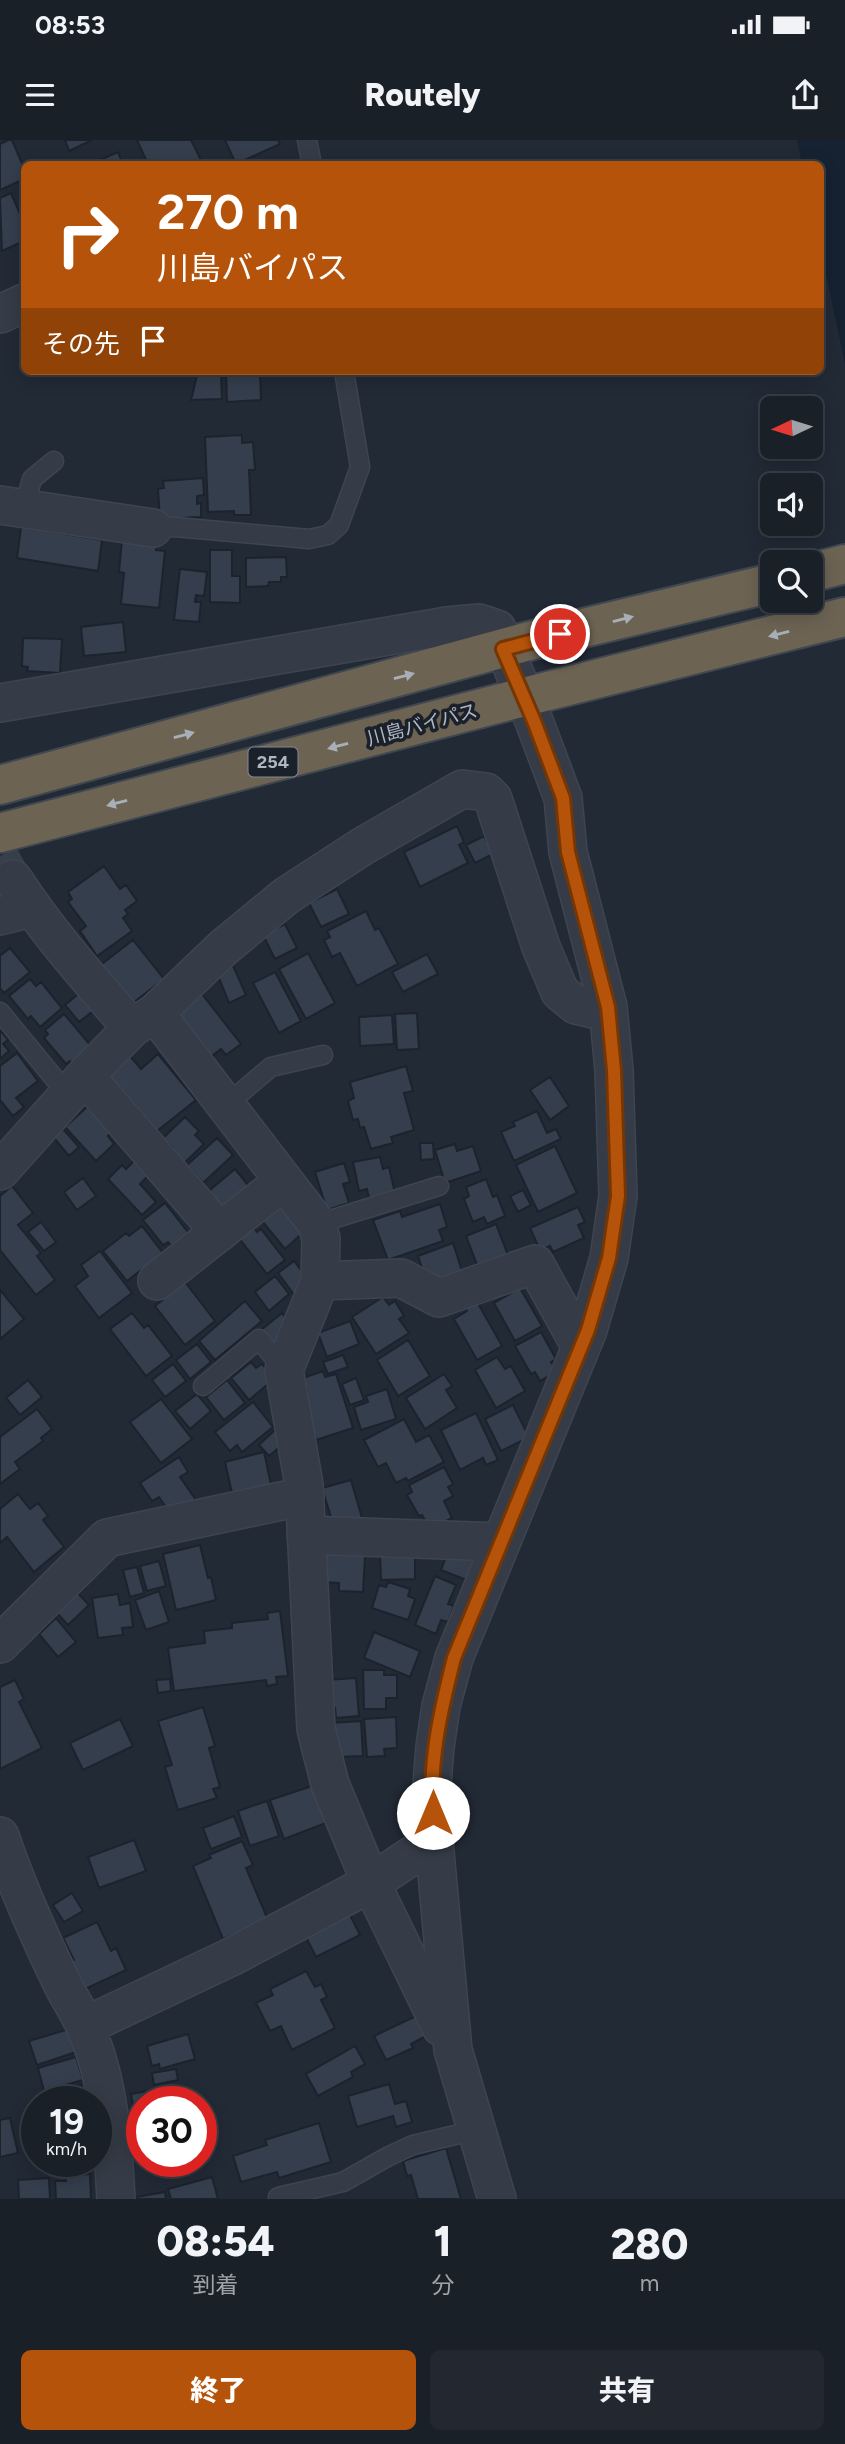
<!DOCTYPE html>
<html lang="ja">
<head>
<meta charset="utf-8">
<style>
	body { margin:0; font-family:Figtree,"Noto Sans JP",sans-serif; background:#232830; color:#f1f3f6; height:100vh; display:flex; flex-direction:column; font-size:26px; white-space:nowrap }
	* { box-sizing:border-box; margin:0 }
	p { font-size:23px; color:#9fa3a8 }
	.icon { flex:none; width:38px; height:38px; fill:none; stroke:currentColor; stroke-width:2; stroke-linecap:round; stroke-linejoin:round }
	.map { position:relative; height:2059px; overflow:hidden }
	.panel { display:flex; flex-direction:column; background:#1a2028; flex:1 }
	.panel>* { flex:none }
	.guide { position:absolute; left:21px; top:21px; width:803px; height:214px; border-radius:10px; box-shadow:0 4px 18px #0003,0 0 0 2px #383e45; background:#b45309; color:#fff; overflow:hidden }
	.needle { width:46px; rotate:266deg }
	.controls { position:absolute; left:760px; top:256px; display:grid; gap:14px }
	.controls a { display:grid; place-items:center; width:63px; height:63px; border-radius:10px; background:#1a2028; box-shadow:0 4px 18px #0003,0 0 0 2px #383e45; font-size:35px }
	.speed { position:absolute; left:21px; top:1946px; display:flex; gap:14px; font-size:35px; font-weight:700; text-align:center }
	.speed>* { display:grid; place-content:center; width:91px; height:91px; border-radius:50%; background:#1a2028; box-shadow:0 4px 18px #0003,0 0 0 2px #383e45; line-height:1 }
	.speed small { font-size:18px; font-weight:400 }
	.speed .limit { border:10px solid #d22; background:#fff; color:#111 }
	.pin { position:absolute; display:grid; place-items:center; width:60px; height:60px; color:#fff; margin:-30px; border:4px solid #fff; border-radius:50%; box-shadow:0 2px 7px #0007 }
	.me { position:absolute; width:77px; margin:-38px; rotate:0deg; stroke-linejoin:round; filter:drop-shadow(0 0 5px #0008) }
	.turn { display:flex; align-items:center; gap:24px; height:147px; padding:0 21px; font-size:32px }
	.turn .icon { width:91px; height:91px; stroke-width:2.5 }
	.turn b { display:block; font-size:49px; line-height:60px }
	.then { display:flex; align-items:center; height:66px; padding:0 21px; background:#0003; gap:14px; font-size:26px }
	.eta { display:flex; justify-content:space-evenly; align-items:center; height:119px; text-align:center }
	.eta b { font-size:42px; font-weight:800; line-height:49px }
	.primary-button { display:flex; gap:14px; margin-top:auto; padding:14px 21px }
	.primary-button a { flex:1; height:80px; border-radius:10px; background:#b45309; color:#fff; font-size:28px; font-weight:800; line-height:80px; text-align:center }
	.primary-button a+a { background:#232830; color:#f1f3f6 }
	.status { display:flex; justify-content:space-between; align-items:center; height:49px; padding:0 35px; background:#1a2028; direction:ltr }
	.status svg { height:19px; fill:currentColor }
	header { display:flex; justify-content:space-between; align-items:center; height:91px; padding:0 21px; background:#1a2028; font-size:32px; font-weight:800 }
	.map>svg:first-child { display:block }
	.water { fill:#162132 }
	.building { fill:#343e4d; stroke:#1c232d; stroke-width:2 }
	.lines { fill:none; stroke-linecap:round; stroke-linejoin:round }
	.street-tunnel { stroke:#373f4b; stroke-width:37; stroke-dasharray:37 18; stroke-linecap:butt }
	.lane-casing { stroke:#3e4550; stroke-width:21 }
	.street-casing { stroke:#3e4550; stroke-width:40 }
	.highway-casing { stroke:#3f4751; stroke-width:42 }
	.lane { stroke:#353c47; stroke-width:18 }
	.street { stroke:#353c47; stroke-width:37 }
	.highway { stroke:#6c6353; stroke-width:38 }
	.oneway { fill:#a8afb8 }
	.route-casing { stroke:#753606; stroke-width:18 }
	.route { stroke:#b45309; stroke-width:12 }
	.labels { text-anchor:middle; stroke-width:7; stroke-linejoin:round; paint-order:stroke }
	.shield { fill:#1b212b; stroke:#838a95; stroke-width:2 }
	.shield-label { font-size:18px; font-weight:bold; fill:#afb7c3 }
	.street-label { font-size:19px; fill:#afb7c3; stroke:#1b212b }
</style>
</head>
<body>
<div class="status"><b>08:53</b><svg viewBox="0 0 49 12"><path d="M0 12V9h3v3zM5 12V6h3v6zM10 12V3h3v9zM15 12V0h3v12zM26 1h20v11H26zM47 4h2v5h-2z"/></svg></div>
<header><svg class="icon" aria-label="menu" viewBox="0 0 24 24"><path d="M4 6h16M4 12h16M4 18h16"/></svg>Routely<svg class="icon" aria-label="share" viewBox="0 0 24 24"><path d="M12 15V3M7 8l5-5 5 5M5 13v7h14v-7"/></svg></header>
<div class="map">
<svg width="845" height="2059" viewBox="0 0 845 2059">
	<rect width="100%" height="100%" fill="#222a36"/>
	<path class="water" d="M797,0h48v224l-24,-113v-87h-19z"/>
	<path class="building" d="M8,0h4l12,28v11l-24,11v-46z
		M65,0h27l-23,11z
		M137,0h54l12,24h-55z
		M225,0h53l2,4 -44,20z
		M118,12l5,12h-32z
		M11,53l13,30v3l-4,2 4,13 -22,10 -2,-53z
		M198,231h23l1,28 -31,1z
		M226,231h34l1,29 -34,2z
		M242,295v8l11,-1 2,28h-6l2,45h-17v-4l-26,1 -3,-75z
		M203,338l1,17 -7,1v8l4,-1v14l-41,2 -2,-30 6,-1 -1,-7z
		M21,387l81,13 -4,31 -81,-13z
		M122,399l35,4 -1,7 9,1 -6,57 -38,-4 3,-31 -5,-1z
		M210,410h22v26h8v27l-30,-1z
		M286,417l1,20h-6v5h-12l-1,4 -22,1v-29z
		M180,429l27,3 -3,24 -8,-1 -1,7h6l-2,20 -25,-2z
		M123,482l3,30 -42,4 -3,-29z
		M23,498l39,1 -2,34 -33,-2 1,-4 -6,-1z
		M457,686l7,16 -5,3 9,18 -48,24 -16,-35z
		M484,696l9,18 -18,9 -9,-18z
		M104,726l16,23 6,-4 11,16 -12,9 3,4 -5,4 9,13 -35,25 -17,-25 6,-5 -18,-24 4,-3 -4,-7z
		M337,749l12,25 -28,13 -12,-24z
		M366,771l9,19 4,-2 19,36 -41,22 -17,-33 -8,4 -8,-17 6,-3 -3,-6z
		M285,784l12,24 -22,11 -12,-24z
		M133,800l31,39 -35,27 -31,-39z
		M10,808l20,24 -26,21 -4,-5v-34l1,1z
		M308,813l27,50 -29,16 -27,-50z
		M427,814l11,20 -35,18 -11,-20z
		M231,821l15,34 -17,8 -14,-35z
		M275,832l26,49 -22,12 -26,-50z
		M30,839l6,7 5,-4 21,26 -22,19 -9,-11 -3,3 -19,-23z
		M83,850l14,18 -18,14 -14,-17z
		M202,854l39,50 -15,11 -5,-6 -13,10 -33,-43z
		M417,873l2,36 -22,1 -2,-36z
		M64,874l28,33 -19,17 -3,-3 -4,3 -22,-26 4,-4 -3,-4z
		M392,875l2,29 -34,2 -1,-29z
		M0,890l8,10 -5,4 6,7 -9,8z
		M17,913l21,28 -22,17 8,9 -11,9 -13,-16v-34z
		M158,914l38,46 -39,31 -5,-6 -4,4 -43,-53 25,-20 11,13z
		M406,926l7,25 -9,2 10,37 -23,7 2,6 -22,6 -7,-22 -4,1 -2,-9 -5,1 -5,-19 6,-3 -4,-16z
		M550,937l19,29 -19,14 -20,-30z
		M87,967l24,26 -3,3 6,8 -18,17 -31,-34z
		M537,971l10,22 9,-4 5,10 -47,22 -13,-29 14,-6 -2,-4z
		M185,977l14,14 -4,4 9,9 -25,24 -14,-15 7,-6 -9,-9z
		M63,989l16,18 -10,9 -15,-18z
		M217,998l16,17 -30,28 -16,-18z
		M420,1003h13l1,16 -13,1z
		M455,1004l2,7 16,-5 8,25 -36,12 -10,-33z
		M555,1006l22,47 -39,19 -22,-47z
		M380,1017l3,12 6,-2 6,26 -26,5 -2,-9 -8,2 -6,-29z
		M134,1021l14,15 -8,8 16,18 -14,13 -34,-36 14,-14 4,4z
		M344,1023l6,19 -7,2 6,19 -22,7 -12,-38z
		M235,1029l21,26 -34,21 -18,-21z
		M83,1038l13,18 -19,14 -13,-18z
		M486,1039l7,18 4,-2 8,21 -18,8 -3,-7 -11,5 -9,-23 5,-3 -3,-9z
		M12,1046l21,27 -15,12 23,28 -4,3 18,24 -19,15 -36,-45v-54z
		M523,1050l8,15 -13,7 -8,-16z
		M165,1063l26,33 -17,13 -6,-7 -5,3 -20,-25z
		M284,1063l22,27 -21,19 -23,-28z
		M440,1064l7,23 -8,3 4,11 -55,19 -15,-40 27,-9 2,6z
		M578,1067l7,15 -7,3 6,13 -31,14 -3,-6 -10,4 -10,-22z
		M41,1082l15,20 -12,9 -16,-19z
		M496,1084l15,39 -30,12 -15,-39z
		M252,1085l5,7 4,-3 24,31 -18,14 -29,-37z
		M142,1086l21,27 -36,28 -24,-30 23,-18 3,3z
		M453,1103l9,28 -35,12 -9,-27z
		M100,1111l32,42 -33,25 -24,-32 13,-10 -7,-11z
		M294,1121l18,23 -17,12 -17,-23z
		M275,1136l14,18 -20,17 -14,-19z
		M185,1142l30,39 -30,24 -30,-39z
		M520,1148l22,38 -27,15 -21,-38z
		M0,1150l24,29 -24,20z
		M383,1157l6,8 6,-4 9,15 -5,3 10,14 -33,21 -24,-37z
		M475,1158l27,48 -25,14 -23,-41 13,-8 -4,-7z
		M245,1161l17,20 -47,39 -16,-19z
		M132,1173l12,15 4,-3 24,31 -26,20 -36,-47z
		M282,1173l9,12 -16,23 -14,-18z
		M350,1181l9,23 -32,13 -9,-24z
		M541,1192l15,27 -5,3 6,9 -17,10 -5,-9 -4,2 -16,-28z
		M408,1200l22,36 -32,20 -21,-36z
		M197,1204l14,18 -21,17 -14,-19z
		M343,1215l5,12 -20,7 -5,-12z
		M497,1217l8,12 6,-3 14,25 -29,17 -21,-38z
		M251,1222l5,6 6,-4 12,15 -25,21 -18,-22z
		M173,1224l13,17 -21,16 -13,-17z
		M323,1231l2,6 11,-3 17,54 -37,12 -16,-48 7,-2 -4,-12z
		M444,1234l8,12 -6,4 11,18 -32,21 -19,-31z
		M356,1238l8,22 -14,5 -8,-21z
		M28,1240l14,17 -22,18 -14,-17z
		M227,1240l18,23 -21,17 -18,-23z
		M387,1249l9,30 -35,11 -7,-23 14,-5 -2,-6z
		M197,1254l14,17 -21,18 -15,-18z
		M161,1259l31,40 -31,24 -31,-41z
		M253,1262l20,25 -31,25 -5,-7 -7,6 -15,-19z
		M513,1265l16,32 -28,14 -16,-32z
		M37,1269l15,20 -11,9 2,3 -28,21 5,7 -20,15v-47z
		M476,1273l22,47 -12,5 -3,-7 -23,12 -19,-40z
		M404,1279l12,23 13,-7 15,27 -36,19 -2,-3 -10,5 -10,-20 -8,4 -14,-27z
		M277,1288l11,12 -19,16 -10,-11z
		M264,1312l8,37 -38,13 -9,-40z
		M179,1317l9,15 -8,5 16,23 -24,16 -13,-19 -7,4 -12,-18z
		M444,1327l9,17 -5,3 5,9 -9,5 8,17 -22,11 -8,-14 -3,1 -12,-21 5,-3 -3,-7z
		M351,1340l11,38 -28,9 -12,-39z
		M18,1354l12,15 8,-6 10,13 -5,4 21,27 -30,25 -27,-35 -7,6v-34z
		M200,1405l8,33 3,-1 5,23 -40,10 -13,-56z
		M325,1407l35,2v7h5l-2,36 -24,-1v-8l-17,-1z
		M415,1414v25l-34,1 -1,-25z
		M447,1414l14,5 2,-5 15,6 -9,21 -28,-11z
		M159,1421l7,25 -19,5 -7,-25z
		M137,1427l7,26 -14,4 -7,-27z
		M435,1436l21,9 -8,19 6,2 -6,16 -7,-2 -5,14 -21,-9z
		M388,1442l22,7 -2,7 7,3 -7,21 -36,-12 7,-23 7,2z
		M76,1451l13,14 -21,20 -13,-14z
		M159,1451l10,31 -23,8 -11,-30z
		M118,1454l2,11 10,-2 3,24 -11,1 1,7 -25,3 -6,-40z
		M280,1471l8,65 -12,1 1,7 -10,2 -1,-6 -92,11 -6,-43 37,-5 -1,-12 28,-3v-5l36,-4 -1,-6z
		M56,1478l20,24 -18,15 -19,-23z
		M374,1492l46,19 -10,26 -46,-19z
		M363,1530h21v5h13v23h-11v11h-22z
		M356,1538l3,38 -23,2 -1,-10 -7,1 -2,-29z
		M170,1539l1,12 -13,2 -2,-13z
		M15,1540l9,19 -5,3 23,46 -42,21v-82z
		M203,1567l12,39 -6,2 11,39 -7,2 4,9 -39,12 -13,-43 7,-2 -14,-44z
		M396,1577l1,31 -13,1 1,7 -18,1 -3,-38z
		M120,1579l13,27 -50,24 -13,-27z
		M361,1581l2,35 -26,1 -6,-34z
		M312,1646l14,37 -42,16 -14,-39z
		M267,1661l12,35 -29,10 -12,-35z
		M234,1676l8,21 -31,12 -8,-21z
		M134,1700l12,31 -47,17 -11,-31z
		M242,1701l11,24 -7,3 22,52 -45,19 -30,-73 18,-8 -2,-3z
		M72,1753l11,18 -19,11 -11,-17z
		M348,1771l12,24 -44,22 -12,-24z
		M97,1782l14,29 5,-3 10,22 -43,20 -13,-28 4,-2 -11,-22z
		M306,1831l9,16 6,-3 6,13 -6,3 14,28 -43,22 -11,-24 -11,5 -14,-28 17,-8 -3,-6z
		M416,1876l10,20 -15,8 2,4 -27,12 -12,-24z
		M69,1889l7,23 -39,13 -8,-24z
		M188,1894l7,25 -35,10 -1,-5 -7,2 -5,-20z
		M355,1906l10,18 -14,8 2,5 -35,19 -12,-22z
		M76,1917l7,23 -39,11 -6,-23z
		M176,1929l2,11 -24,5 -2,-12z
		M389,1944l6,20 11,-3 6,21 -16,5 -3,-11 -36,11 -9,-31z
		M81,1945l4,13 -22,4 -3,-12z
		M175,1946l3,16h-36v52l-11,-60z
		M10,1978l8,35 -18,4v-37z
		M319,1983l12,39 -52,16 -2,-6 -36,10 -8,-26 34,-11 -2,-5z
		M446,2008l15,51h-43l-7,-24 -4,1 -4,-15z
		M90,2034l1,25h-35l-1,-18h11l-1,-5z
		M212,2037l6,22h-47l-3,-10z
		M49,2038l1,21h-31l-1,-19z
		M165,2052l1,7h-35v-1z"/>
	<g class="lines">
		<path class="street-tunnel" d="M0,716l13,23"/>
		<defs>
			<path id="lane" d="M307,0l4,20 -2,4
				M24,368l8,-29 22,-18
				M153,388l22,-1 134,12 19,-4 11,-10 21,-58 -16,-96
				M0,872l68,83
				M226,965l45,-38 52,-12
				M317,1084l122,-38
				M203,1246l56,-47 25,31
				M278,2057l65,-15 46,-26 24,-11 63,-15"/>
			<path id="street" d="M0,174l24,-11
				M0,365l153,23
				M0,563l447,-77 32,-3 18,6 37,92 29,77 5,54 40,155 6,63 4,126 -9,62 -21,72 -134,328 -13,48 -6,41 -4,49 3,45 19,209 44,149
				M13,739c35,54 77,101 119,149
				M0,776l31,-8
				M155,873l162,211 4,15 -1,42 -36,89 20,115 12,244 14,55 41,99 70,144
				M85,936l135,156
				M0,1031l85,-95 47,-48 23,-15 68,-65 63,-52 77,-50 99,-57 24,3 7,7 48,148 19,45 16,13 17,4 15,-2
				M157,1141l127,-100
				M320,1141l81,-3 38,20 96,-34 46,83
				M306,1395l194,7
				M0,1504l107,-106 198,-42
				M0,1696c16,49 37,95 60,143 7,16 18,31 25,47 24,53 28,116 31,173
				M85,1886l146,-69 140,-74 63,-42"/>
			<path id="highway" d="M810,433l35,-9
				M0,645l533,-145 239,-57
				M0,693l524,-136 321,-80"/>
		</defs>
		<use href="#lane" class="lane-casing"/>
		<use href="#street" class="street-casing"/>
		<use href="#highway" class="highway-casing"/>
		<use href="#lane" class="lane"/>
		<use href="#street" class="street"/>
		<use href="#highway" class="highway"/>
	</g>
	<defs><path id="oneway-solid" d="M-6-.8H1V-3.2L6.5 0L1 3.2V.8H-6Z" transform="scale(1.75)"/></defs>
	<g class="oneway">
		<use href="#oneway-solid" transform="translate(623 479) rotate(-14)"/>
		<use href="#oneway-solid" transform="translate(779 494) rotate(166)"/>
		<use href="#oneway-solid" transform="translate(404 536) rotate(-15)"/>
		<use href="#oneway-solid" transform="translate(184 595) rotate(-15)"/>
		<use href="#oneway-solid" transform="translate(338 606) rotate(165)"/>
		<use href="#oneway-solid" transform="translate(117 663) rotate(165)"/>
	</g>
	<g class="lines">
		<defs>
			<path id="route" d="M433,1673c-4,-53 8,-104 21,-155l134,-328 21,-72 9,-62 -4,-126 -6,-63 -40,-155 -5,-54 -29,-77 -31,-72 57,-15"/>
		</defs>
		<use href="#route" class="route-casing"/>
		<use href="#route" class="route"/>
	</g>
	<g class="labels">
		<rect class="shield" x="248.5" y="607.5" width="49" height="29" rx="5"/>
		<g class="shield-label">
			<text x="273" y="628">254</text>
		</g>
		<g class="street-label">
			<text transform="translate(422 584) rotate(-15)" y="7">川島バイパス</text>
		</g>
	</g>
</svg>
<div class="controls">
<a><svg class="needle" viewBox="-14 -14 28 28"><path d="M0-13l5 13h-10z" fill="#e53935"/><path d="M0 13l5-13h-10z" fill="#9fa3a8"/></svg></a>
<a><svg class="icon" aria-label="sound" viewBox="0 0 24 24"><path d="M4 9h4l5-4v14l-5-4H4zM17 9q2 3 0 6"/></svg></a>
<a><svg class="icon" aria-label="search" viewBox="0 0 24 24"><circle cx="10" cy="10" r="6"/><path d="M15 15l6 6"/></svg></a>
</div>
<div class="speed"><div>19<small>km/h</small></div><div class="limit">30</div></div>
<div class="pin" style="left:560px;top:494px;background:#d93025"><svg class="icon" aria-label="arrive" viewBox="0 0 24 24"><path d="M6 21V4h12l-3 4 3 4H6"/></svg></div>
<svg class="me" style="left:433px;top:1673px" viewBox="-20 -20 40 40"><circle r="19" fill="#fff"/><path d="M0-13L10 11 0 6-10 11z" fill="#b45309"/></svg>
<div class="guide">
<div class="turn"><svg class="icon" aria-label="right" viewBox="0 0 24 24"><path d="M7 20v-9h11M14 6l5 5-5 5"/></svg><div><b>270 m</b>川島バイパス</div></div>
<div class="then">その先<svg class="icon" aria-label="arrive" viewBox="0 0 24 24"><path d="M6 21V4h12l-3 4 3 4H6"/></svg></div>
</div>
</div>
<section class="panel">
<div class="eta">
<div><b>08:54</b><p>到着</p></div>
<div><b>1</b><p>分</p></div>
<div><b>280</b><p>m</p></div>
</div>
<div class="primary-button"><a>終了</a><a>共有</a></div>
</section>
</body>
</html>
